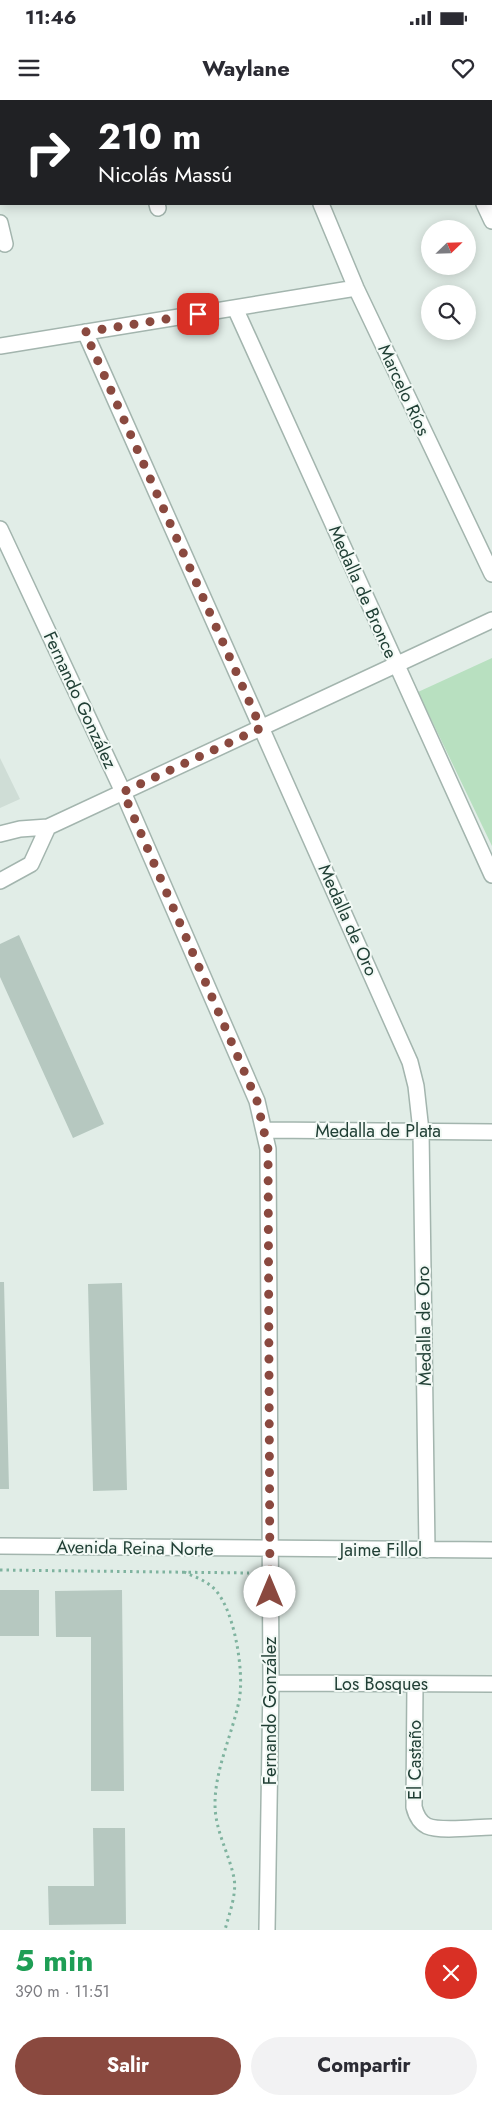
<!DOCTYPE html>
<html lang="es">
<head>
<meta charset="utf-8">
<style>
	body { margin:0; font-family:Jost,sans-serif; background:#f2f2f3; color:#2b2b33; height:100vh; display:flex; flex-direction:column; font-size:19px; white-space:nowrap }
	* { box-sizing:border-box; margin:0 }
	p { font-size:16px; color:#7c7c81 }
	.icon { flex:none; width:28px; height:28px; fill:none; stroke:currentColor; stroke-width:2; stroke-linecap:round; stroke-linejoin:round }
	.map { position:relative; height:1830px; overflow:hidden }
	.sheet { display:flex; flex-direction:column; background:#fff; flex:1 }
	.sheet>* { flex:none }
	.guide { position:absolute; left:0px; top:0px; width:492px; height:105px; box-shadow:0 2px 12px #0003; background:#202124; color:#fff; overflow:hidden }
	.needle { width:32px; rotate:67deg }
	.tools { position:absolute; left:421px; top:120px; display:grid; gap:10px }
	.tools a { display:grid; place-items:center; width:55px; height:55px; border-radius:50%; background:#fff; box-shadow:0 2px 12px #0003; font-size:25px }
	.pin { position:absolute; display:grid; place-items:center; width:42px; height:42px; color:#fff; margin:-21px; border-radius:10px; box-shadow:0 2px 8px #0006 }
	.me { position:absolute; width:55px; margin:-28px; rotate:0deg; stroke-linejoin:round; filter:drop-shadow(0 0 4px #0008) }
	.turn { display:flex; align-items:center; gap:18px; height:105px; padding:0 15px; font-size:22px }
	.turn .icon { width:65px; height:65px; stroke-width:2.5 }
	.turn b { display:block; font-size:35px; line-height:42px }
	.round { display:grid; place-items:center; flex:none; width:52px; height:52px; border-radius:26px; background:#f2f2f3 }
	.headline { display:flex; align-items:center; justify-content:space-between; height:85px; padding:0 15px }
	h1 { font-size:30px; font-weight:700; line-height:38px; color:#1e9e55 }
	.cta { display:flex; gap:10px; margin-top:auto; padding:10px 15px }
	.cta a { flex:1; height:58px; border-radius:30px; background:#8a493f; color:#fff; font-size:20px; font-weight:700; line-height:58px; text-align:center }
	.cta a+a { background:#f2f2f3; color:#2b2b33 }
	.status { display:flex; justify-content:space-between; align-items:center; height:35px; padding:0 25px; background:#fff; direction:ltr }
	.status svg { height:14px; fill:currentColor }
	header { display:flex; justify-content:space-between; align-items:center; height:65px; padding:0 15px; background:#fff; font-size:22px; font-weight:700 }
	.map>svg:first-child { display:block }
	.built { fill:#cfddd6 }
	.green { fill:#b8e0c0 }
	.building { fill:#b6c8c0 }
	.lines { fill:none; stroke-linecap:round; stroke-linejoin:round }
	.minor-casing { stroke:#a3b5ae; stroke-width:18 }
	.path { stroke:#7fb39f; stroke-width:3; stroke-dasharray:2.5 4; stroke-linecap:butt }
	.minor { stroke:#fff; stroke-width:15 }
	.route { stroke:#8a493f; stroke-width:9; stroke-dasharray:0 16.2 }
	.labels { text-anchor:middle; stroke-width:4; stroke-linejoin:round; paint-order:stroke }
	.street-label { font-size:18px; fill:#203f35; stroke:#f2f9f5 }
</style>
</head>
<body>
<div class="status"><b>11:46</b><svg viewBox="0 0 49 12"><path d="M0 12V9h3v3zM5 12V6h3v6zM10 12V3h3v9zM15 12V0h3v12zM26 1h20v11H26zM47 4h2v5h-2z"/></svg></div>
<header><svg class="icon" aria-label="menu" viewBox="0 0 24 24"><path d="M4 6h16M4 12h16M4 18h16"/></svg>Waylane<svg class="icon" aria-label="heart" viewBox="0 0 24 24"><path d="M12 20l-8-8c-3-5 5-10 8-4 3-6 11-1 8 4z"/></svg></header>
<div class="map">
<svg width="492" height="1830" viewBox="0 0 492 1830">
	<rect width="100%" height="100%" fill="#e1ede7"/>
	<path class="built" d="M0,658l20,41 -20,9z"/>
	<path class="green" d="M492,558v188l-74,-154z"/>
	<path class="building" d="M19,835l85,189 -31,14 -73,-161v-33z
		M0,1182h4l5,207h-9z
		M122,1183l5,207 -34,1 -5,-207z
		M0,1490h39v46h-39z
		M122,1490l2,201h-33v-154h-35l-1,-46z
		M93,1728h32l1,96 -77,1 -1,-39h46z"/>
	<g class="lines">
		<defs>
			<path id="minor" d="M131,0l1,1
				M294,0l1,1
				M437,0v1
				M157,104l1,4
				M321,104l35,84 136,286
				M484,104l8,17
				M0,123l5,21
				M235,208l257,567
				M85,232l325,730 6,24 5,45 6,419
				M0,246l356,-58
				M0,429l123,263 134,309 11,48 3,534 -4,247
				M0,734l20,-5 28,-2 444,-207
				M0,781l31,-17 17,-37
				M265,1030l227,2
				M0,1446l492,4
				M271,1583l221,1
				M415,1584l-1,123c2,8 5,15 13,19 14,6 49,1 65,1"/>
		</defs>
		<use href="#minor" class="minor-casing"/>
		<path class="path" d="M0,1470l249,3
			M184,1472c9,4 20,8 27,14 23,17 34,87 28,115 -7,34 -24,68 -24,103 0,27 14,49 19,74 3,16 -5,36 -9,52"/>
		<use href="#minor" class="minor"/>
	</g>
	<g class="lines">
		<path class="route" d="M198,214l-113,18 176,396 -138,64 134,309 11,48 2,443"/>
	</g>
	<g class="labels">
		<g class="street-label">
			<text transform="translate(404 290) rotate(65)" y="6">Marcelo Ríos</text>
			<text transform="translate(363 492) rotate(66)" y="6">Medalla de Bronce</text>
			<text transform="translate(80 600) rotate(65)" y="6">Fernando González</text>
			<text transform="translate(348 820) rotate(66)" y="6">Medalla de Oro</text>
			<text x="378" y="1037">Medalla de Plata</text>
			<text transform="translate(424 1226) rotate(-91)" y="6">Medalla de Oro</text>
			<text transform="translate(135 1448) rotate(1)" y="6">Avenida Reina Norte</text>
			<text x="381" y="1456">Jaime Fillol</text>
			<text x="381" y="1590">Los Bosques</text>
			<text transform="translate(270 1611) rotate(-90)" y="6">Fernando González</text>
			<text transform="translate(415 1660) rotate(-90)" y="6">El Castaño</text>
		</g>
	</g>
</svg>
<div class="tools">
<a><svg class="needle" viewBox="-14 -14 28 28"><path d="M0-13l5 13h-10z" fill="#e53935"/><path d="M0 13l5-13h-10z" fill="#7c7c81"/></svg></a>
<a><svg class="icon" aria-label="search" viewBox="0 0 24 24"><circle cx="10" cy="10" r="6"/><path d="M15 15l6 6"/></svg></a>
</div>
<div class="pin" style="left:198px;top:214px;background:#d93025"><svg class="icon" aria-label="arrive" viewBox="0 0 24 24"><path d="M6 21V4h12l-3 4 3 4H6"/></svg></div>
<svg class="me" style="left:270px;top:1492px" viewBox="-20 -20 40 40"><circle r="19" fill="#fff"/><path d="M0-13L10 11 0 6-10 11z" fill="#8a493f"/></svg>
<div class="guide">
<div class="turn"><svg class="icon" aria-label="right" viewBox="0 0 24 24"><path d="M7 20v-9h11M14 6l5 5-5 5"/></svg><div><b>210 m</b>Nicolás Massú</div></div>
</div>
</div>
<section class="sheet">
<div class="headline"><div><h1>5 min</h1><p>390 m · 11:51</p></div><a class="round" style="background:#d93025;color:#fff"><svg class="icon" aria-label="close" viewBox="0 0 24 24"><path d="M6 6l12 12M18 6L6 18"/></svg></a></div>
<div class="cta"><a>Salir</a><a>Compartir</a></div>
</section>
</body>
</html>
